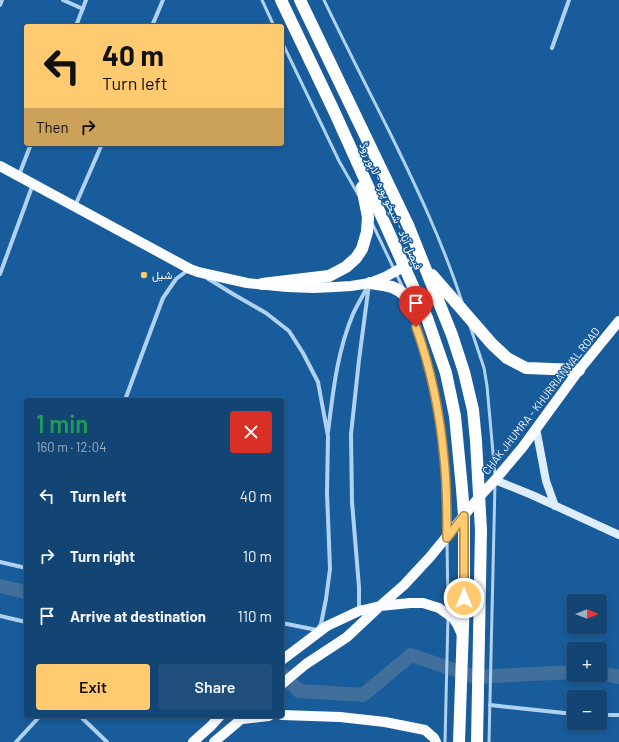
<!DOCTYPE html>
<html lang="en">
<head>
<meta charset="utf-8">
<style>
	body { margin:0; font-family:Barlow,Vazirmatn,sans-serif; background:#204f7c; color:#f1f3f6; height:100vh; display:flex; flex-direction:column; font-size:15px; white-space:nowrap }
	* { box-sizing:border-box; margin:0 }
	p { font-size:13px; color:#9db1c5 }
	.icon { flex:none; width:22px; height:22px; fill:none; stroke:currentColor; stroke-width:2; stroke-linecap:round; stroke-linejoin:round }
	.map { position:relative; flex:1; overflow:hidden }
	.side { position:absolute; left:24px; top:398px; width:260px; height:320px; display:flex; flex-direction:column; background:#134574; border-radius:4px; box-shadow:0 2px 6px #0003,0 0 0 1px #325d86 }
	.side>* { flex:none }
	.guide { position:absolute; left:24px; top:24px; width:260px; height:122px; border-radius:4px; box-shadow:0 2px 6px #0003,0 0 0 1px #325d86; background:#ffca70; color:#111; overflow:hidden }
	.needle { width:26px; rotate:90deg }
	.fabs { position:absolute; left:567px; top:594px; display:grid; gap:8px }
	.fabs a { display:grid; place-items:center; width:40px; height:40px; border-radius:4px; background:#134574; box-shadow:0 2px 6px #0003,0 0 0 1px #325d86; font-size:20px }
	.pin { position:absolute; display:grid; place-items:center; width:34px; height:34px; color:#fff; margin:-41px -17px; border-radius:50% 50% 50% 0; rotate:-45deg; box-shadow:0 0 4px #0007 }
	.pin .icon { rotate:45deg }
	.me { position:absolute; width:44px; margin:-22px; rotate:0deg; stroke-linejoin:round; filter:drop-shadow(0 0 3px #0008) }
	.turn { display:flex; align-items:center; gap:14px; height:84px; padding:0 12px; font-size:18px }
	.turn .icon { width:52px; height:52px; stroke-width:2.5 }
	.turn b { display:block; font-size:28px; line-height:34px }
	.then { display:flex; align-items:center; height:38px; padding:0 12px; background:#0003; gap:8px; font-size:15px }
	.round { display:grid; place-items:center; flex:none; width:42px; height:42px; border-radius:4px; background:#204f7c }
	.head { display:flex; align-items:center; justify-content:space-between; height:68px; padding:0 12px }
	h1 { font-size:24px; font-weight:600; line-height:30px; color:#1e9e55 }
	.primary-button { display:flex; gap:8px; margin-top:auto; padding:8px 12px }
	.primary-button a { flex:1; height:46px; border-radius:4px; background:#ffca70; color:#111; font-size:16px; font-weight:600; line-height:46px; text-align:center }
	.primary-button a+a { background:#204f7c; color:#f1f3f6 }
	ul { padding:0; list-style:none }
	li { display:flex; align-items:center; gap:12px; height:60px; padding:0 12px }
	li div { flex:1 }
	li b { display:block; font-size:15px }
	li em { font-style:normal }
	.map>svg:first-child { display:block }
	.lines { fill:none; stroke-linecap:round; stroke-linejoin:round }
	.canal { stroke:#416f9c; stroke-width:14 }
	.lane { stroke:#b0d2f1; stroke-width:3 }
	.street { stroke:#b0d2f1; stroke-width:4 }
	.secondary { stroke:#deedfc; stroke-width:8 }
	.primary { stroke:#fafcff; stroke-width:10 }
	.highway { stroke:#fff; stroke-width:12 }
	.route-casing { stroke:#a68349; stroke-width:10 }
	.route { stroke:#ffca70; stroke-width:7 }
	.poi-dot { fill:#ffca70; stroke:#195c9b; stroke-width:1.5 }
	.labels { text-anchor:middle; stroke-width:3; stroke-linejoin:round; paint-order:stroke }
	.street-label { font-size:11px; fill:#fff; stroke:#195c9b }
	.poi-label { font-size:11px; fill:#fff; stroke:#195c9b; text-anchor:start }
</style>
</head>
<body>
<div class="map">
<svg width="619" height="742" viewBox="0 0 619 742">
	<rect width="100%" height="100%" fill="#195c9b"/>
	<g class="lines">
		<path class="canal" d="M0,586l26,6
			M600,673l19,4
			M282,674l17,17 64,4 48,-40 64,22 99,-5"/>
		<path class="lane" d="M262,0l12,26
			M324,0c21,44 43,87 65,131 27,55 54,112 73,171
			M282,42l57,119 20,35
			M372,223l31,65
			M409,305l11,32 16,61 8,61 3,74
			M470,326l14,42 3,18 8,89
			M447,540l1,71
			M445,742l3,-126
			M489,742l6,-259"/>
		<path class="street" d="M63,0l20,9
			M0,5l2,-5
			M76,26l10,-26
			M152,26l11,-26
			M552,48l17,-48
			M19,175l12,-31
			M75,206l27,-62
			M0,274l33,-90
			M207,278l26,16 33,19 23,18 14,22 15,29 10,54 -1,57 2,50 1,26 -4,30 -5,25 -4,6
			M125,400l20,-54 18,-48 13,-19 12,-9
			M328,432c5,-40 9,-80 25,-118 4,-9 10,-18 14,-27
			M0,562l26,6
			M359,611v-24l-7,-85 -1,-68 8,-74 10,-76
			M0,616l26,6
			M282,623l35,7
			M490,705l84,9
			M600,715h19
			M80,716l27,26
			M16,742l24,-26"/>
		<path class="secondary" d="M536,428l10,53 9,25
			M495,480l37,15 87,40"/>
		<path class="primary" d="M0,166l190,103 8,3 49,11 40,4 26,1 22,-1 16,-1 19,-3 15,-6 35,-19
			M282,660l45,-34 32,-15 21,-5 24,-21 26,-28 50,-61 15,-16 27,-32 57,-78 40,-49
			M282,684l24,-20 41,-27 33,-31 30,-3h13l16,5 14,10 4,6 6,13
			M282,715l58,2 45,5 40,8 9,8 2,4
			M242,719l27,-3
			M193,742l18,-16 9,-10
			M214,742l31,-26"/>
		<path class="highway" d="M281,0l53,111 70,155 23,52 19,55 9,43 7,73 2,27v82l-5,144
			M300,0l108,225 44,110 12,37 9,38 3,31 5,89 -4,212
			M432,275l60,69 15,14 19,10 53,2
			M370,283c7,1 15,2 22,4 12,5 20,14 28,23
			M262,284l67,-8 17,-9 10,-9 6,-9 5,-17 1,-15 -6,-30"/>
	</g>
	<g class="lines">
		<defs>
			<path id="route" d="M416,327c15,42 24,87 28,131 3,26 3,53 3,80l17,-22v82"/>
		</defs>
		<use href="#route" class="route-casing"/>
		<use href="#route" class="route"/>
	</g>
	<circle class="poi-dot" cx="144" cy="275" r="4"/>
	<g class="labels">
		<g class="street-label">
			<text transform="translate(391 206) rotate(66)" y="4">فیصل آباد - شیخو پورہ - لاہور روڈ</text>
			<text transform="translate(541 401) rotate(-52)" y="4">CHAK JHUMRA - KHURRIANWAL ROAD</text>
		</g>
		<g class="poi-label">
			<text x="152" y="279">شیل</text>
		</g>
	</g>
</svg>
<div class="fabs">
<a><svg class="needle" viewBox="-14 -14 28 28"><path d="M0-13l5 13h-10z" fill="#e53935"/><path d="M0 13l5-13h-10z" fill="#9db1c5"/></svg></a>
<a>+</a>
<a>−</a>
</div>
<div class="pin" style="left:416px;top:327px;background:#d93025"><svg class="icon" aria-label="arrive" viewBox="0 0 24 24"><path d="M6 21V4h12l-3 4 3 4H6"/></svg></div>
<svg class="me" style="left:464px;top:598px" viewBox="-20 -20 40 40"><circle r="17" fill="#ffca70" stroke="#fff" stroke-width="3"/><path d="M0-11L8 9 0 5-8 9z" fill="#fff"/></svg>
<div class="guide">
<div class="turn"><svg class="icon" aria-label="left" viewBox="0 0 24 24"><path d="M17 20v-9H6M10 6l-5 5 5 5"/></svg><div><b>40 m</b>Turn left</div></div>
<div class="then">Then<svg class="icon" aria-label="right" viewBox="0 0 24 24"><path d="M7 20v-9h11M14 6l5 5-5 5"/></svg></div>
</div>
<section class="side">
<div class="head"><div><h1>1 min</h1><p>160 m · 12:04</p></div><a class="round" style="background:#d93025;color:#fff"><svg class="icon" aria-label="close" viewBox="0 0 24 24"><path d="M6 6l12 12M18 6L6 18"/></svg></a></div>
<ul>
<li><svg class="icon" aria-label="left" viewBox="0 0 24 24"><path d="M17 20v-9H6M10 6l-5 5 5 5"/></svg><div><b>Turn left</b></div><em>40 m</em></li>
<li><svg class="icon" aria-label="right" viewBox="0 0 24 24"><path d="M7 20v-9h11M14 6l5 5-5 5"/></svg><div><b>Turn right</b></div><em>10 m</em></li>
<li><svg class="icon" aria-label="arrive" viewBox="0 0 24 24"><path d="M6 21V4h12l-3 4 3 4H6"/></svg><div><b>Arrive at destination</b></div><em>110 m</em></li>
</ul>
<div class="primary-button"><a>Exit</a><a>Share</a></div>
</section>
</div>
</body>
</html>
